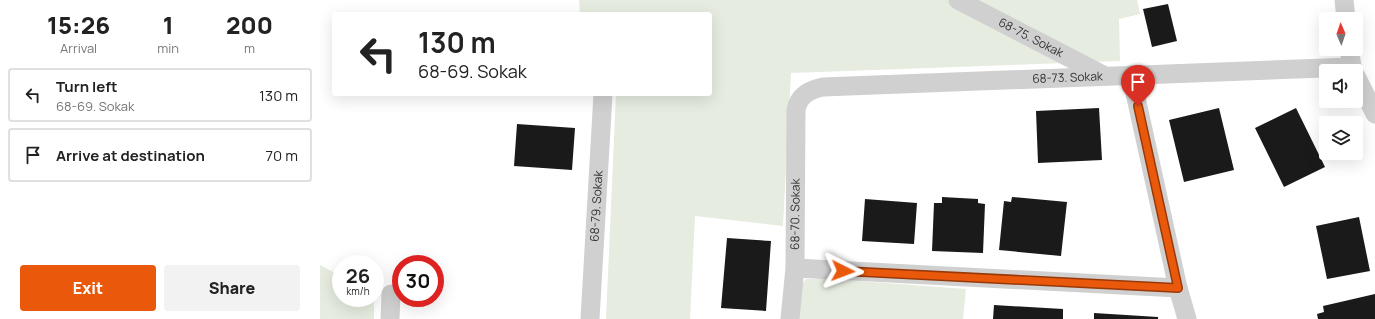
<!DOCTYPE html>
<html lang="en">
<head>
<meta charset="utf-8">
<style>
	body { margin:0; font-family:Manrope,sans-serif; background:#f2f2f2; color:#222; height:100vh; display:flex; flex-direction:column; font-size:15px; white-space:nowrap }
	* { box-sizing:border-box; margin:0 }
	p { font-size:13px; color:#767676 }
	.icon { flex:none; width:22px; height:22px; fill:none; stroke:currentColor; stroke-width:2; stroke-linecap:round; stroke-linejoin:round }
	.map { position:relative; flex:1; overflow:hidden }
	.side { display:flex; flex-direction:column; background:#fff; width:320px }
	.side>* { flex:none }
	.top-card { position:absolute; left:12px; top:12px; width:380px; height:84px; border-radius:4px; box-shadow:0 4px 16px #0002; background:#fff; color:#222; overflow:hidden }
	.needle { width:26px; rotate:358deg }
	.buttons { position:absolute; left:999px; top:12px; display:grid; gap:8px }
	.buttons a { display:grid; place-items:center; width:44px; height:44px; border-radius:4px; background:#fff; box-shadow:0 4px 16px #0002; font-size:20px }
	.speed { position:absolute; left:12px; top:255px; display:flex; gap:8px; font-size:20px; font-weight:700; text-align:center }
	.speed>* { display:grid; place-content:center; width:52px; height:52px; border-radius:50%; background:#fff; box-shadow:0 4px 16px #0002; line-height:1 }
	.speed small { font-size:10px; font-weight:400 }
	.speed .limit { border:6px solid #d22; background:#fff; color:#111 }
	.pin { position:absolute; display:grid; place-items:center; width:34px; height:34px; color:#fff; margin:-41px -17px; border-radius:50% 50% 50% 0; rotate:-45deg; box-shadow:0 0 4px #0007 }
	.pin .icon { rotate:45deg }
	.me { position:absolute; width:44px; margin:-22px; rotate:93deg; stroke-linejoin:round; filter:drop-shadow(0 0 3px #0008) }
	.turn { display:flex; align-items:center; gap:14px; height:84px; padding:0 20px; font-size:18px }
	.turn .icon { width:52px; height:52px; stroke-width:2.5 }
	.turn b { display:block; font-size:28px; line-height:34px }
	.eta { display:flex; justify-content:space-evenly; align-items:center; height:68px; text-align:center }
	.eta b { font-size:24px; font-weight:800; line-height:28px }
	.button { display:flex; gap:8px; margin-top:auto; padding:8px 20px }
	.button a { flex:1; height:46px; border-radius:4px; background:#ea580c; color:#fff; font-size:16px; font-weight:800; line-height:46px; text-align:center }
	.button a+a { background:#f2f2f2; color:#222 }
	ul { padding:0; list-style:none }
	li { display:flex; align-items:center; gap:12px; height:54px; margin:0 8px 6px; padding:0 12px; border:2px solid #e0e0e0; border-radius:4px }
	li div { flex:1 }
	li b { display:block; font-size:15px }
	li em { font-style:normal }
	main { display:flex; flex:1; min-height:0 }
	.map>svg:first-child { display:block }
	.green { fill:#e6ecdf }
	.building { fill:#1a1a1a }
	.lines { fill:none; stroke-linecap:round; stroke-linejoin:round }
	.minor { stroke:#d0d0d0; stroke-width:19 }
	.route-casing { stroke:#983908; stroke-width:10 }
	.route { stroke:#ea580c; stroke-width:7 }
	.labels { text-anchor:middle; stroke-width:4; stroke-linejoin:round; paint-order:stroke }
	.street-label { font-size:12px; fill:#333; stroke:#fff }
</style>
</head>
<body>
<main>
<section class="side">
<div class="eta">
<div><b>15:26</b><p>Arrival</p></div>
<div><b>1</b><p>min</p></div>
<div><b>200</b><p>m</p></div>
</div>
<ul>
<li><svg class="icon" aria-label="left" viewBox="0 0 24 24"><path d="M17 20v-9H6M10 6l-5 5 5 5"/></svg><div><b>Turn left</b><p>68-69. Sokak</p></div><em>130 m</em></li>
<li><svg class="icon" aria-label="arrive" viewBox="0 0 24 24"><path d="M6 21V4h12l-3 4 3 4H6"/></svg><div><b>Arrive at destination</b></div><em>70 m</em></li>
</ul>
<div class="button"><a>Exit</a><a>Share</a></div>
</section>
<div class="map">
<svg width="1055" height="319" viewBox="0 0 1055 319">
	<rect width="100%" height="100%" fill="#fff"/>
	<path class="green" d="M259,0h558l3,14 -21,5 1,42 -329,12 -8,153 -88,-10 -5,103h-84l10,-225h94v-80h-130z
		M0,265l21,11v22h33v21h-54z
		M486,279h27l133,10 -3,30h-166l2,-31z"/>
	<path class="building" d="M848,4l9,37 -25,6 -9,-38z
		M779,108l3,52 -64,3 -2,-52z
		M899,108l15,62 -50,12 -15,-62z
		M976,108l29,59 -41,20 -29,-59z
		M197,124l58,4 -3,42 -58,-4z
		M622,197l36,2v4l7,1 -2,49 -51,-2 2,-48h8z
		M692,197l55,5 -6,54 -62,-6 5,-49 7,1z
		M545,199l52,4 -3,41 -52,-3z
		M1039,217l11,54 -43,8 -11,-53z
		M407,238l44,3 -5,70 -45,-3z
		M1055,294v25h-57l-1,-5 7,-2 -1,-6z
		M674,305l69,4v10h-70z
		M774,313l64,4v2h-64z"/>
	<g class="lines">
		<g class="minor">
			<path id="s1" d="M638,0l145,75"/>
			<path d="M1024,0l2,19"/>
			<path d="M1029,49l4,22"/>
			<path d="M811,75l47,213 9,31"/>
			<path d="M1036,76l19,38"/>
			<path d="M475,268l383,20"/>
			<path d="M70,319l1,-25"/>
			<path id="s2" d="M270,319l13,-225"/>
			<path id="s3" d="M470,319l5,-51 1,-158c3,-15 13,-20 27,-23l528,-20"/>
		</g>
	</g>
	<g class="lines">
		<defs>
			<path id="route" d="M523,271l335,17 -40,-182"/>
		</defs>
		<use href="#route" class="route-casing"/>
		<use href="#route" class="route"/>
	</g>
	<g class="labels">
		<g class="street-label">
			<text dy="4" stroke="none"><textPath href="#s1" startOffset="82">68-75. Sokak</textPath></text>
			<text dy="4" stroke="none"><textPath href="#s3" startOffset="492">68-73. Sokak</textPath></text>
			<text dy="4" stroke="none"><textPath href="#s2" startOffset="113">68-79. Sokak</textPath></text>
			<text dy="4" stroke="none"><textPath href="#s3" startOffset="105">68-70. Sokak</textPath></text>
		</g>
	</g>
</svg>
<div class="buttons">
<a><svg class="needle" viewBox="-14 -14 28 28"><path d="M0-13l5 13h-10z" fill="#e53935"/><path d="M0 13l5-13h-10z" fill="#767676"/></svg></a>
<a><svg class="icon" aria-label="sound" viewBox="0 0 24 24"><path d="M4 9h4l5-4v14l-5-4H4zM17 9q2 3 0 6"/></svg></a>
<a><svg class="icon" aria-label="layers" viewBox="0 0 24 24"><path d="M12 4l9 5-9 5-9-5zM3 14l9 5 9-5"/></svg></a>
</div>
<div class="speed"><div>26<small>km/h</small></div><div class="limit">30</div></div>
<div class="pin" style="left:818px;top:106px;background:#d93025"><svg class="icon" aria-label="arrive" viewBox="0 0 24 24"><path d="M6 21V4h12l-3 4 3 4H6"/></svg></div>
<svg class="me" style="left:523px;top:271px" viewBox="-20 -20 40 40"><path d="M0-17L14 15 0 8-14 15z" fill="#ea580c" stroke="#fff" stroke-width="4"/></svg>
<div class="top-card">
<div class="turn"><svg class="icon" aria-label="left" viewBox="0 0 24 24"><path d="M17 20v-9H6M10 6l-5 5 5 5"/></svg><div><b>130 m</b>68-69. Sokak</div></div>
</div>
</div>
</main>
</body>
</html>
